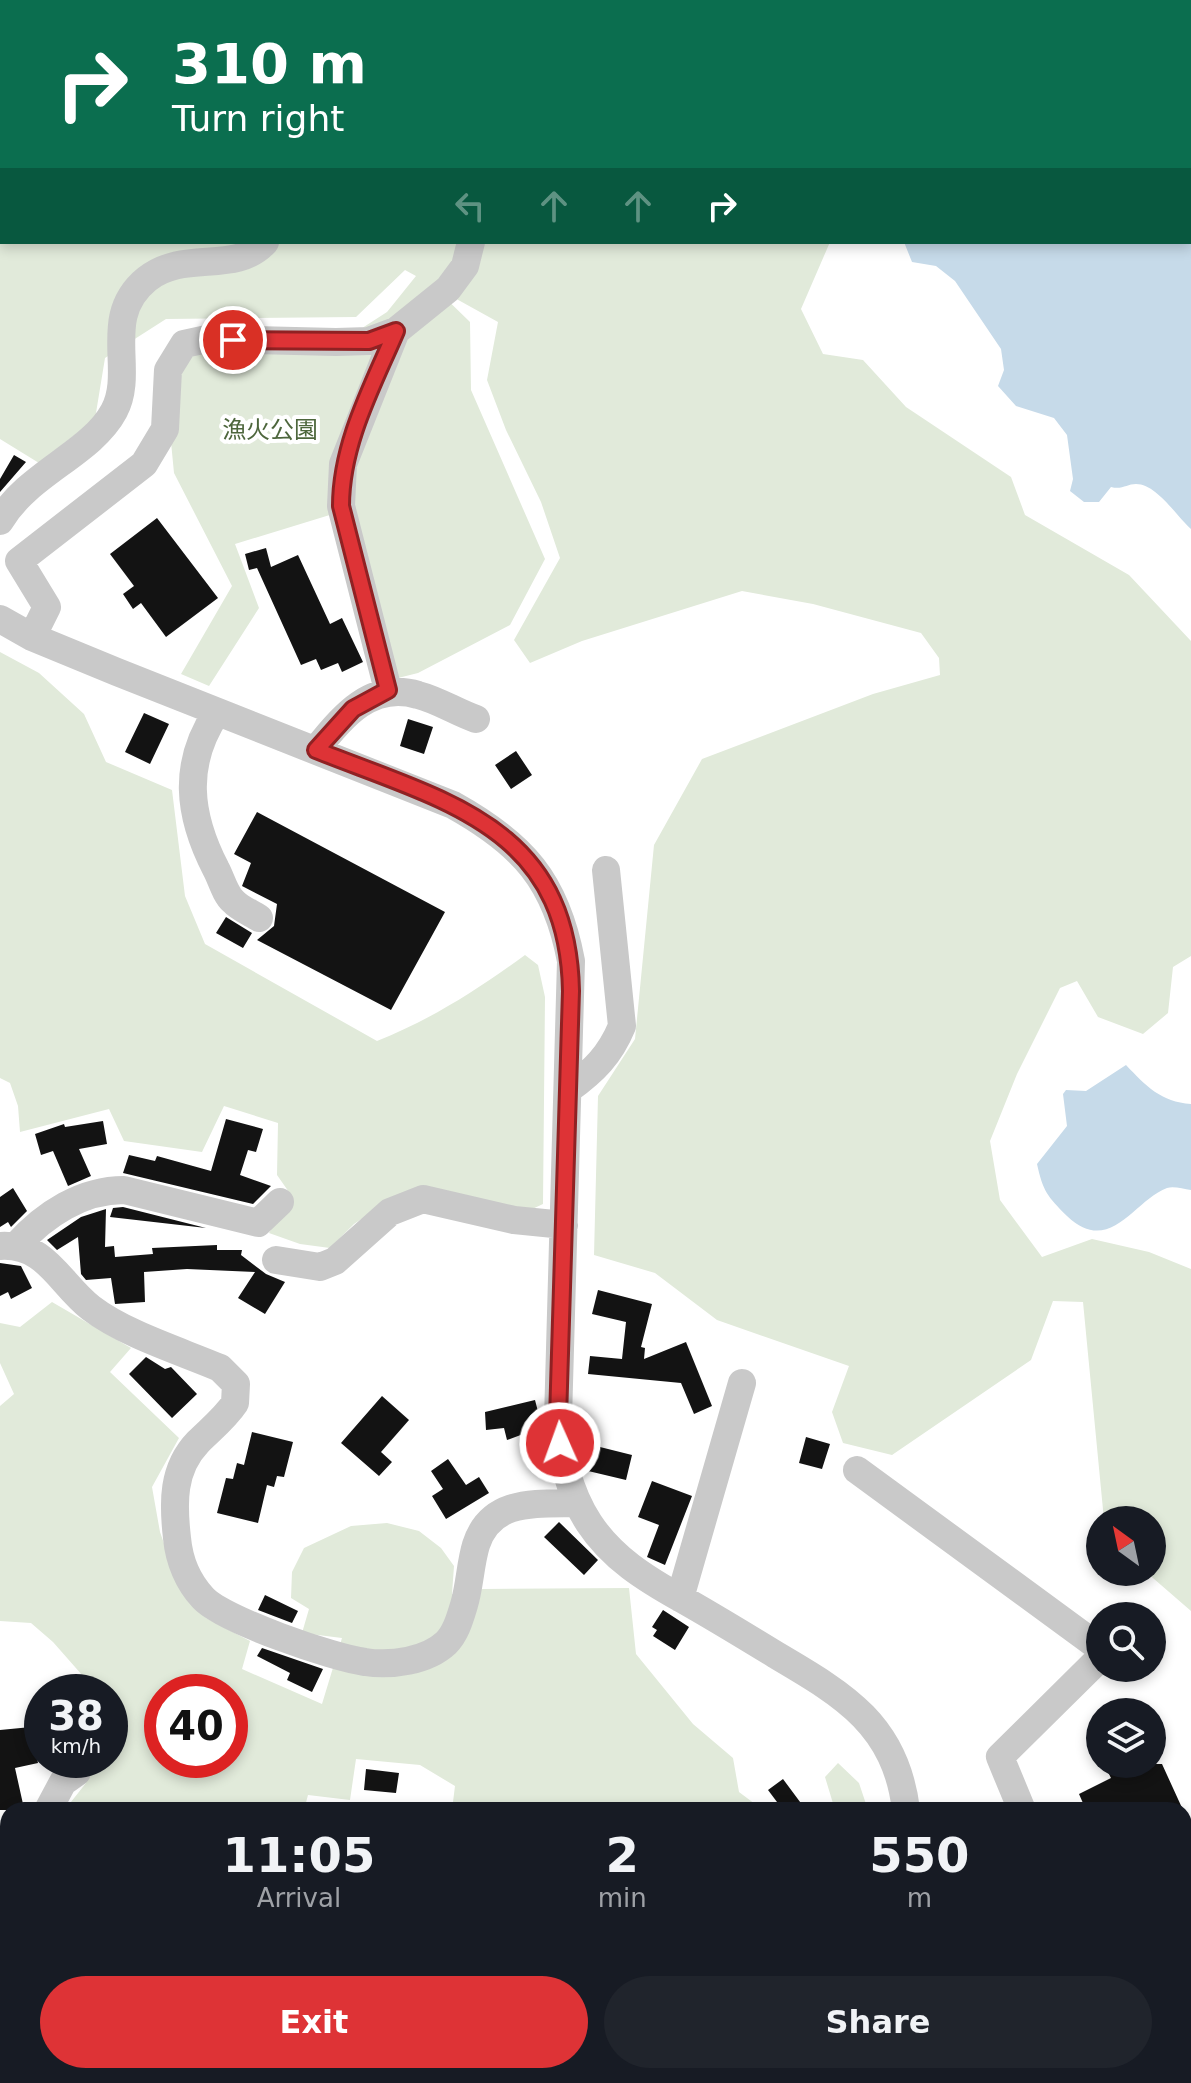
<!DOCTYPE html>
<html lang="en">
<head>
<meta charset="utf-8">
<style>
	body { margin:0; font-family:"DejaVu Sans","Noto Sans JP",sans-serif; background:#20242c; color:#f1f3f6; height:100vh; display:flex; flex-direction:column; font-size:30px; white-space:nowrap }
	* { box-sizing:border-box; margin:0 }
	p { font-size:26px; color:#9ea1a6 }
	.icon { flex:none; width:44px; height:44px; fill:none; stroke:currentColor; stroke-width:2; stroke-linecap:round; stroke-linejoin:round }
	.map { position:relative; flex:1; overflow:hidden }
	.details { position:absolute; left:0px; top:1802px; width:1192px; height:282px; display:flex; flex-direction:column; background:#171b24; border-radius:24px 24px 0 0; box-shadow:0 4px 12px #0003 }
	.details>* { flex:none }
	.banner { position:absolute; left:0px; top:0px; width:1192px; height:244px; box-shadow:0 4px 12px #0003; background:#0b6e4f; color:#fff; overflow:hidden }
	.needle { width:52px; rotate:327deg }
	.tools { position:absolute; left:1086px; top:1506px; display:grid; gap:16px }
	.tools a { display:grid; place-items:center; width:80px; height:80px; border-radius:50%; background:#171b24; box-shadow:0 4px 12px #0003; font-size:40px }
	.speed { position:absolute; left:24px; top:1674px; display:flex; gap:16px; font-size:40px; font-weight:700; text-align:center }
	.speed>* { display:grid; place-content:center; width:104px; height:104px; border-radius:50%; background:#171b24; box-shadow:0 4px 12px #0003; line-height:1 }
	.speed small { font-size:20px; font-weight:400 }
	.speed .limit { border:12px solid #d22; background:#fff; color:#111 }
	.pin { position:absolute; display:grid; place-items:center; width:68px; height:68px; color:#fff; margin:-34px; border:4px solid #fff; border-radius:50%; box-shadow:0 2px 8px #0007 }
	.me { position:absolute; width:88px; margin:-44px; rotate:358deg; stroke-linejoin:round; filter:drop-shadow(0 0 6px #0008) }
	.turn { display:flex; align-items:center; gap:28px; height:168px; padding:0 40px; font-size:36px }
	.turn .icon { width:104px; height:104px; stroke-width:2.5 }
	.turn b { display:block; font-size:56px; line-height:68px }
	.lanes { display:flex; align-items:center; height:76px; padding:0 40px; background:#0003; justify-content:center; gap:40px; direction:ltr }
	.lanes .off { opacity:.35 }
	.eta { display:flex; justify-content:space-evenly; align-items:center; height:136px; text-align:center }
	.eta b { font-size:48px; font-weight:700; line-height:56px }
	.button { display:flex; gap:16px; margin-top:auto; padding:16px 40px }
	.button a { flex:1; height:92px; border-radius:48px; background:#de3336; color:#fff; font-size:32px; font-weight:700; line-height:92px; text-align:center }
	.button a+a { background:#20242c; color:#f1f3f6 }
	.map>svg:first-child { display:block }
	.green { fill:#e1eada; fill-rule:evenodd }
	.water { fill:#c6dae9 }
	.building { fill:#131313 }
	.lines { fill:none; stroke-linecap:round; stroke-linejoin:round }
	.minor { stroke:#c9c9c9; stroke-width:28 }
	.route-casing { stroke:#902123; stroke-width:20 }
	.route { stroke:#de3336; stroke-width:14 }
	.labels { text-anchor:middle; stroke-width:8; stroke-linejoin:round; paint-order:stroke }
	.park-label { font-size:24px; fill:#4d663c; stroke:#fff }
</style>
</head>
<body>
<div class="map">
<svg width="1191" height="2083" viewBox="0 0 1191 2083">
	<rect width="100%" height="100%" fill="#fff"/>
	<path class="green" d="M0,0h724l-722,2v240h828l-29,67 22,45 40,6 43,47 105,70 14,38 104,60 62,66v315l-18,11 -5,46 -25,21 -45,-17 -21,-36 -17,7 -43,86 -27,67 10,59 42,57 50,-18 57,13 42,17v342l-45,-39h6v-52h-48l-21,-218 -30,-1 -22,59 -139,95 -49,-12 -11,-31 17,-46 -132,-46 -62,-47 -61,-18 4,-159 37,-57 19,-194 48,-86 171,-65 67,-19 -1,-17 -18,-25 -108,-29 -71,-13 -160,50 -52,22 -16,-23 46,-82 -19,-56 -35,-72 -19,-50 11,-58 -65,-36 37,36 1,68 74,169 -35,66 -92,48 -40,10 -45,-169 -98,30 24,64 -50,78 -28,-12 51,-88 -58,-113 -6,-62 13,-58 175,-21 31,-20 29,-36 -11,-6 -49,47 -190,2 -61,39 -10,61 -56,44 -39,-24z
		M0,652l39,21 45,41 22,48 66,28 13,106 20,48 172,97c55,-22 100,-51 148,-86l13,10 7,32 -2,207 -15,7 -146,-6 -28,19 -24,24 -30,-4 -31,-11 22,-38 -14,-20 1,-52 -54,-17 -22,46 -78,-11 -15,-32 -89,23 -2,-26 -8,-23 -10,-5z
		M52,1302l79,46 -21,24 69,66 -27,49 8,45 14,40 32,46 44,23 -8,28 80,35 20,-66 -40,-5 7,-24 -18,-11 1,-26 12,-24 47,-22 36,-3 32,8 22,17 13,18 -2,28 31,-5 146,-1 7,66 57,70 40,34 6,34 24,18h-311l3,-24 -35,-21 -64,-6 -6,41 -42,-5 -4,15h-232l-5,-3 19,-24 -6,-23h30v-20l10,-17 -10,-13v-18h-13l-44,-50 -22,-19 -31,-2v-215l14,-12 -14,-31v-40l20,4zM162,1692h68v68h-68z
		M838,1763l21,20 9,27h-33l-10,-33z
		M1191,1968v115h-43l-3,-7h39v-104z
		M75,2076h592l3,7h-121l-38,-6 -58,6h-367z"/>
	<path class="water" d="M773,0h418v529c-14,-12 -34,-45 -55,-45 -9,0 -14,6 -25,3l-12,15h-15l-14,-11 3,-12 -6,-44 -13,-17 -38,-12 -18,-20 6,-16 -3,-21 -46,-68 -19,-15 -24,-4 -8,-20h286v-240z
		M1126,1065c20,21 35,37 65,39v86c-8,-1 -17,-4 -24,-2 -33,12 -57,69 -100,28 -20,-20 -24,-25 -30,-52l30,-38 -4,-32 3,-4 20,1z"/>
	<path class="building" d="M14,455l12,7 -26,30v-13z
		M157,518l61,80 -52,39 -25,-34 -8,6 -10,-15 11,-8 -24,-32z
		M266,548l5,19 27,-12 32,69 12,-6 21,44 -21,10 -4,-9 -17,7 -5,-11 -15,6 -44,-97 -8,2 -4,-16z
		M144,713l25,11 -19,40 -25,-12z
		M408,719l25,8 -9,27 -24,-8z
		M516,751l16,24 -21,14 -16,-24z
		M257,812l188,100 -54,98 -134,-70 17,-14 3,-22 -35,-18 9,-23 -17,-9z
		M226,917l26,16 -9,15 -27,-15z
		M226,1119l37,10 -7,23 -8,-2 -8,25 31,11 -18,18 -130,-31 6,-18 26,6 2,-5 54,15z
		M103,1121l4,23 -28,5 12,27 -23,10 -15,-35 -12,4 -6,-21 29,-10 1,3z
		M13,1188l14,23 -16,16 -3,-5 -8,5v-30z
		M123,1207l83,21 -96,-11 3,-9z
		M106,1209l-1,38 9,-1 1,11 38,-3 -1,-6 65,-3v5h25l-1,5 25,19 19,8 -20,32 -27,-16 17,-26 -68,-3 -43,3 1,30 -30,2 -4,-26 -25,2 -5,-6 -3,-37 -21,13 -10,-10 34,-23z
		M0,1263l21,3 11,22 -21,11 -3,-7 -8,4z
		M598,1290l54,14 -11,43 4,1 -1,11 42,-17 26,64 -18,8 -13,-31 -93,-9 2,-18 32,3 4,-37 -34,-8z
		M146,1357l19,12 6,-2 26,27 -25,24 -43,-44z
		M382,1396l27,24 -28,32 11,10 -13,14 -38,-33z
		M535,1400l7,27 -35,13 -3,-12 -18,2 -1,-18z
		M252,1432l41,10 -9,35 -7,-1 -3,11 -7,-2 -9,38 -41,-10 9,-35 7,1 4,-16 7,2z
		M806,1437l24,7 -8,25 -23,-6z
		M588,1444l44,11 -6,25 -42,-10z
		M448,1459l18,26 13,-8 10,16 -43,26 -14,-23 11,-7 -12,-18z
		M652,1481l40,15 -27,69 -18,-8 12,-32 -21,-8z
		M559,1522l39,38 -14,15 -40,-38z
		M265,1595l33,16 -6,12 -34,-13z
		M663,1610l26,17 -14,23 -22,-14 4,-6 -5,-3z
		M262,1648l61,21 -11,23 -25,-12 3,-7 -33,-17z
		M31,1727l7,36 -23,5 8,36 -7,1 1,5h-17v-80z
		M1104,1764h58l21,46h-97l-7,-16 32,-16z
		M366,1769l33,4 -3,20 -32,-3z
		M783,1779l23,31h-23l-15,-20z"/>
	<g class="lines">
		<path class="minor" d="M127,0l1,2
			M151,2l1,-2
			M0,521c28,-48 91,-67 114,-110 22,-41 -14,-94 33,-132 38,-30 88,-4 118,-37
			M0,619l32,18 85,35 336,133c70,39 103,76 118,156l-13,458c3,36 10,72 31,104 23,35 57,56 93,76 32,18 63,37 94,56 68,40 120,70 130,155
			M32,637l15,-30 -28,-46 125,-97 21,-35 3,-59 16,-26 23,-5 129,3 33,-1 27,-10
			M388,690l-47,-184 2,-42 53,-133 52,-42 17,-23 6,-24
			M217,712c-35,52 -29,103 -1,157 5,9 9,25 17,32 6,7 18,12 26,17
			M316,750c26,-34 56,-69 102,-55 20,5 38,17 58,24
			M569,1089c25,-18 41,-34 53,-63l-16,-156
			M17,1245c28,-31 65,-55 107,-55l134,33 22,-21
			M0,1246c46,-3 59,37 91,62 34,26 89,43 129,60l16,16 -1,19c-10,15 -24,26 -37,39 -26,27 -25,61 -21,96 2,22 11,44 26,60 20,22 131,60 162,64 26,4 62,-1 81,-19 10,-10 14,-25 18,-38 6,-20 6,-40 12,-60 15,-47 61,-41 102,-42
			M276,1260l44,7 15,-6 55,-49 33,-13 91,21 50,5
			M857,1470l243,178
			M680,1598l62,-215
			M48,1810l15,-28 14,-10
			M1022,1810l-22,-53 100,-99
			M0,1895l8,-2
			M0,1932l8,6
			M1184,1942l7,-4
			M0,2075l8,-5
			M683,2076l13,5 16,-5
			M863,2076h42
			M972,2076l5,7"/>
	</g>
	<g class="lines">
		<defs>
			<path id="route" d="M233,340l136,1 27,-10c-24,56 -55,113 -55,175l47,184 -35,19 -37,41c128,51 252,76 255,241l-13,428 2,24"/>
		</defs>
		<use href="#route" class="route-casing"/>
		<use href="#route" class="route"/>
	</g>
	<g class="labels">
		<g class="park-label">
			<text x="270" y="438">漁火公園</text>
		</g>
	</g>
</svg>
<div class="tools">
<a><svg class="needle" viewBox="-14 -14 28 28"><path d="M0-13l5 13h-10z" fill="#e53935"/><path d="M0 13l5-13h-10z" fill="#9ea1a6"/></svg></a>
<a><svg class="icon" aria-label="search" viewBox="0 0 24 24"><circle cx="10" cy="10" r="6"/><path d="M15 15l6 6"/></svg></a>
<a><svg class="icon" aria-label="layers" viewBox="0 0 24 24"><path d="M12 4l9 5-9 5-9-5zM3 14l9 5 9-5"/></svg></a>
</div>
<div class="speed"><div>38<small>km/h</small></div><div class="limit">40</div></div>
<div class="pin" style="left:233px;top:340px;background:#d93025"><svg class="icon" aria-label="arrive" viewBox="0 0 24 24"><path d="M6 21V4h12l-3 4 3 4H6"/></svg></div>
<svg class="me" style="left:560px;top:1443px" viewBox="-20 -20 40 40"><circle r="17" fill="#de3336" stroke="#fff" stroke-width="3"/><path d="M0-11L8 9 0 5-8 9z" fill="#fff"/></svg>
<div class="banner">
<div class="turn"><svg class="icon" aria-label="right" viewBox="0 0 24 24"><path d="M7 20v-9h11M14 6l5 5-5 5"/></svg><div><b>310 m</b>Turn right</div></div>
<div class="lanes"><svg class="icon off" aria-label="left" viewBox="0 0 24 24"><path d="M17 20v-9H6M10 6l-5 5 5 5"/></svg><svg class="icon off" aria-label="ahead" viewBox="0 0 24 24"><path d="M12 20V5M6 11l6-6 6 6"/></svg><svg class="icon off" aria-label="ahead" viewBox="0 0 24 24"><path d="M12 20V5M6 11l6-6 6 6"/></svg><svg class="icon" aria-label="right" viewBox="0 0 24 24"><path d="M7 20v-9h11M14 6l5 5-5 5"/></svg></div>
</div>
<section class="details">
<div class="eta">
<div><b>11:05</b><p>Arrival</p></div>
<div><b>2</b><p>min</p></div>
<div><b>550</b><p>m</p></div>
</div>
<div class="button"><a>Exit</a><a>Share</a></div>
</section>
</div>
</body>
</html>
